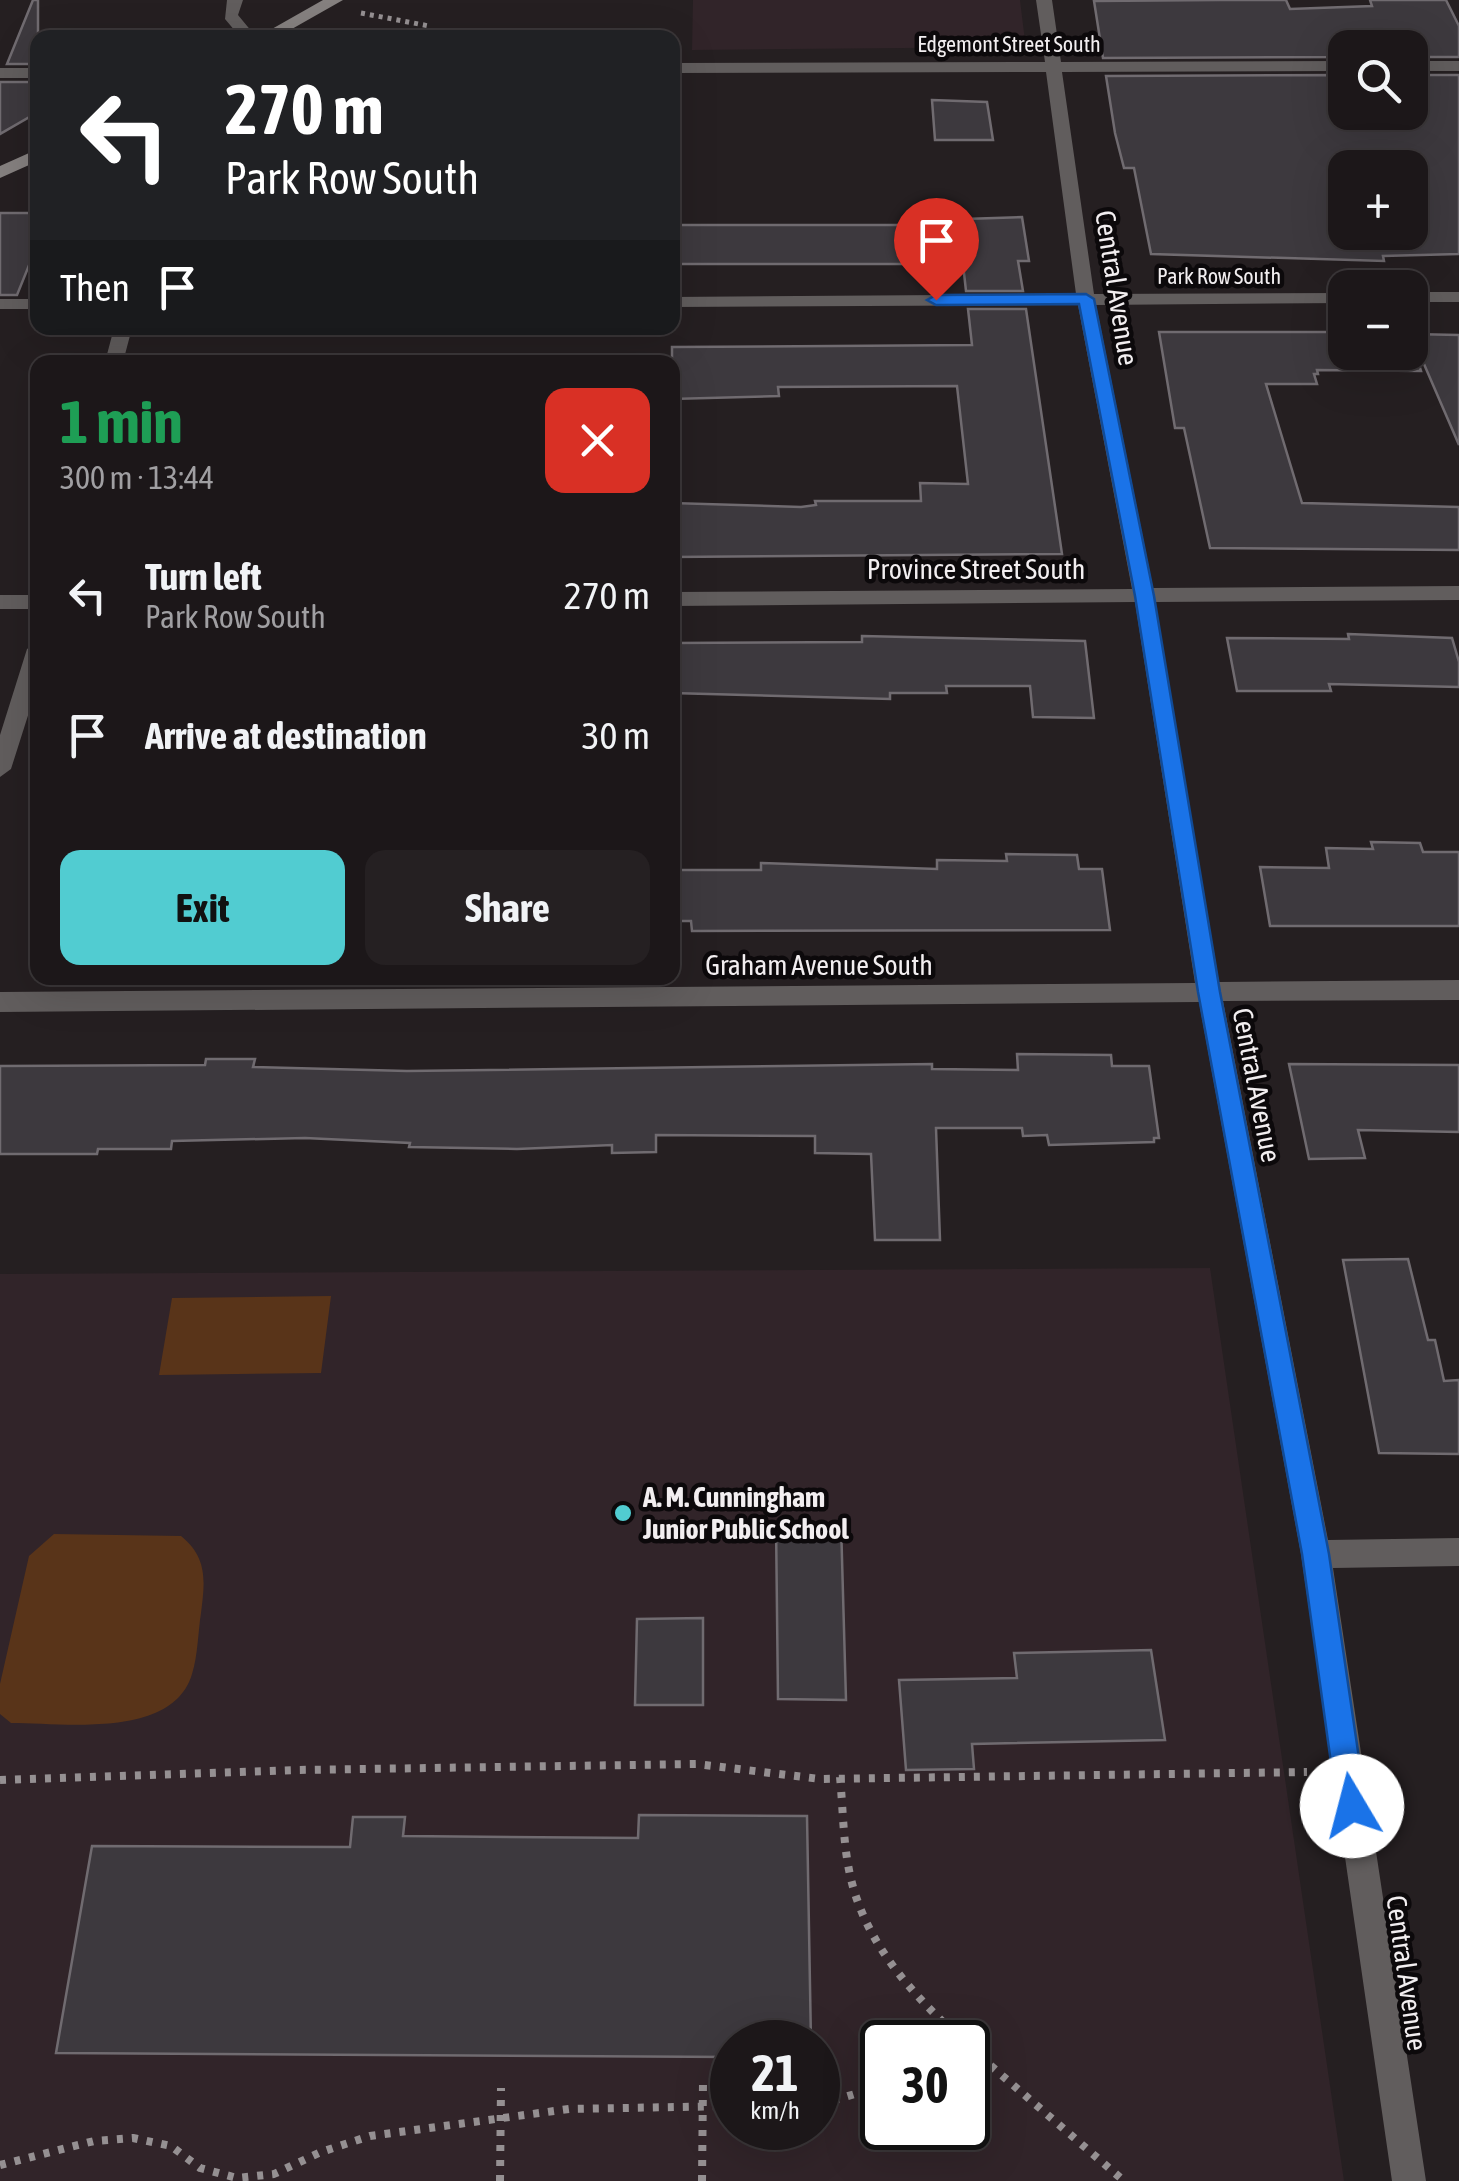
<!DOCTYPE html>
<html lang="en">
<head>
<meta charset="utf-8">
<style>
	body { margin:0; font-family:"Asap Condensed",sans-serif; background:#252022; color:#f1f3f6; height:100vh; display:flex; flex-direction:column; font-size:38px; white-space:nowrap }
	* { box-sizing:border-box; margin:0 }
	p { font-size:32px; color:#a09fa2 }
	.icon { flex:none; width:55px; height:55px; fill:none; stroke:currentColor; stroke-width:2; stroke-linecap:round; stroke-linejoin:round }
	.map { position:relative; flex:1; overflow:hidden }
	.drawer { position:absolute; left:30px; top:355px; width:650px; height:630px; display:flex; flex-direction:column; background:#1c1719; border-radius:20px; box-shadow:0 10px 40px #0002,0 0 0 2px #3a3638 }
	.drawer>* { flex:none }
	.top-card { position:absolute; left:30px; top:30px; width:650px; height:305px; border-radius:20px; box-shadow:0 10px 40px #0002,0 0 0 2px #3a3638; background:#202124; color:#fff; overflow:hidden }
	.fabs { position:absolute; left:1328px; top:30px; display:grid; gap:20px }
	.fabs a { display:grid; place-items:center; width:100px; height:100px; border-radius:20px; background:#1c1719; box-shadow:0 10px 40px #0002,0 0 0 2px #3a3638; font-size:50px }
	.speed { position:absolute; left:710px; top:2020px; display:flex; gap:20px; font-size:50px; font-weight:700; text-align:center }
	.speed>* { display:grid; place-content:center; width:130px; height:130px; border-radius:50%; background:#1c1719; box-shadow:0 10px 40px #0002,0 0 0 2px #3a3638; line-height:1 }
	.speed small { font-size:25px; font-weight:400 }
	.speed .limit { border:5px solid #111; border-radius:15px; background:#fff; color:#111 }
	.pin { position:absolute; display:grid; place-items:center; width:85px; height:85px; color:#fff; margin:-102px -42px; border-radius:50% 50% 50% 0; rotate:-45deg; box-shadow:0 0 10px #0007 }
	.pin .icon { rotate:45deg }
	.me { position:absolute; width:110px; margin:-55px; rotate:352deg; stroke-linejoin:round; filter:drop-shadow(0 0 8px #0008) }
	.turn { display:flex; align-items:center; gap:35px; height:210px; padding:0 30px; font-size:45px }
	.turn .icon { width:130px; height:130px; stroke-width:2.5 }
	.turn b { display:block; font-size:70px; line-height:85px }
	.then { display:flex; align-items:center; height:95px; padding:0 30px; background:#0003; gap:20px; font-size:38px }
	.round { display:grid; place-items:center; flex:none; width:105px; height:105px; border-radius:20px; background:#252022 }
	.summary { display:flex; align-items:center; justify-content:space-between; height:170px; padding:0 30px }
	h1 { font-size:60px; font-weight:700; line-height:75px; color:#1e9e55 }
	.cta { display:flex; gap:20px; margin-top:auto; padding:20px 30px }
	.cta a { flex:1; height:115px; border-radius:20px; background:#51ccd1; color:#111; font-size:40px; font-weight:700; line-height:115px; text-align:center }
	.cta a+a { background:#252022; color:#f1f3f6 }
	ul { padding:0; list-style:none }
	li { display:flex; align-items:center; gap:30px; height:140px; padding:0 30px }
	li div { flex:1 }
	li b { display:block; font-size:38px }
	li em { font-style:normal }
	.map>svg:first-child { display:block }
	.built { fill:#312429; fill-rule:evenodd }
	.green { fill:#593419 }
	.building { fill:#3d393e; stroke:#706b70; stroke-width:2.5; fill-rule:evenodd }
	.lines { fill:none; stroke-linecap:round; stroke-linejoin:round }
	.path-far1 { stroke:#959092; stroke-width:5; stroke-dasharray:4 5; stroke-linecap:butt }
	.path { stroke:#959092; stroke-width:8; stroke-dasharray:6 9; stroke-linecap:butt }
	.street { fill:#615d5d; fill-rule:evenodd }
	.secondary { fill:#85807f; fill-rule:evenodd }
	.route { fill:#1a73e8; stroke:#114b97; stroke-width:2.5 }
	.poi-dot { fill:#51ccd1; stroke:#0c090b; stroke-width:4 }
	.labels { text-anchor:middle; stroke-width:9; stroke-linejoin:round; paint-order:stroke }
	.far-street-label { font-size:22px; fill:#f2eef0; stroke:#0c090b }
	.street-label { font-size:28px; fill:#f2eef0; stroke:#0c090b }
	.poi-label { font-size:28px; font-weight:bold; fill:#f2eef0; stroke:#0c090b; text-anchor:start }
</style>
</head>
<body>
<div class="map">
<svg width="1459" height="2181" viewBox="0 0 1459 2181">
	<rect width="100%" height="100%" fill="#251f21"/>
	<path class="built" d="M693,0h327l5,41 -7,6 -326,3z
		M1210,1268l134,913h-1344v-907zM732,2042h86v86h-86zM882,2042h86v86h-86z"/>
	<path class="green" d="M331,1296l-10,77 -162,2 13,-77z
		M54,1534l127,2c27,22 24,45 20,77 -3,19 -3,42 -9,61 -19,65 -128,49 -181,49l-11,-9v-30l29,-128z"/>
	<path class="building" d="M33,0h5v64h-31z
		M1219,0h67l4,9 82,-3 -2,-6h76l13,26v31h-49v-9h-65v9l-242,1 -9,-57z
		M1345,75v37h65v-37h49v179l-76,2 1,5 -233,-7 -17,-86h-10l-9,-35 -9,-57zM1345,168h65v64h-65z
		M0,82h38v30l-38,22z
		M932,100l55,2 6,38h-58z
		M0,213h38v30l-21,52h-17z
		M1022,217l7,44h-11l5,30h-57l-3,-27h-291v-39h263l-1,-5z
		M968,309h58l36,245 -390,3v-54l129,4 15,-2 -1,-4h106l-1,-18 48,1 -11,-98 -179,1 1,9 -107,3v-52l300,-2z
		M1159,332h186v20h65v-15l11,34 -104,-1 1,4h-4l3,10h-51l36,119 157,4v43l-249,-2 -26,-120h-9z
		M1411,334l48,1v110z
		M1348,634l104,4 7,24v25l-130,-3 2,7h-94l-10,-53 122,1z
		M862,636l223,5 9,77 -61,-1 -3,-31h-84l1,7h-57v6l-218,-6v-50l190,-1z
		M1371,842l49,1 3,9h36v74h-189l-10,-59 69,1 -3,-20 47,1z
		M1006,854l71,1 2,14h23l8,61 -418,1 -1,-10h-19v-51h89v-7l176,6v-9l70,1z
		M1017,1054l94,1 1,11h37l10,72h-5v4l-105,3 -2,-10 -24,1 -1,-8h-86l4,112h-65l-4,-86 -56,-1v-17l-159,-1v17l-44,1v-8l-95,4 -108,-2 1,-4 -105,-5 -133,3 -1,8h-73l-1,5h-97v-88l205,-1 1,-6h49l-2,8 154,4 525,-7v5l86,1z
		M1289,1064l170,1v67l-101,-2 7,28 -56,1z
		M1408,1259l20,81h7l9,41 15,-1v74l-80,-1 -36,-193z
		M776,1523h65l5,177 -68,-1z
		M703,1618v87h-68l2,-86z
		M1151,1650l14,90 -193,4 2,25 -68,1 -7,-90 118,-2 -3,-25z
		M639,1815l168,1 4,226h-79v15l-676,-4 36,-207 258,1 3,-30h52l-2,19 235,2z"/>
	<g class="lines">
		<path class="path-far1" d="M361,13l68,13"/>
		<path class="path" d="M840,1777c3,31 3,63 9,93 14,72 63,124 115,172
			M0,1780l297,-10 400,-6 123,15 487,-7
			M968,2046l156,135
			M818,2100l20,-1 44,-13
			M0,2165l94,-24 39,-3 38,8 29,22 37,10 37,-4 47,-22 49,-16 199,-27 163,-3
			M500,2181l1,-93
			M702,2181l1,-98"/>
		<path class="street" d="M227,0h16l-5,15 19,23h-16l-16,-19z
			M1036,0h16l9,62 284,-1v10l-283,1 32,222 251,-1v10l-249,2 57,283 306,-2v14l-304,2 64,380 240,-2v20l-236,1 105,539 131,-2v28l-126,2 93,613h-34l-91,-627 -102,-552 -1199,10v-20l1195,-9 -60,-381 -463,4v-14l460,-3 -54,-284 -406,2v-10l404,-3 -30,-222 -374,1v-10l373,-1z
			M1410,61h49v10h-49z
			M0,68h38v10h-38z
			M1410,292h49v10h-49z
			M0,299h38v10h-38z
			M114,328h18l-9,34h-18z
			M0,595h38v14h-38z
			M38,642v42l-27,85 -11,8v-42l27,-86z"/>
		<path class="secondary" d="M323,0h20l-67,38h-20z
			M38,149v12l-38,17v-12z"/>
	</g>
	<path class="route" d="M1086,294l8,5 60,297 66,396 109,562 37,252 -4,10 -10,4 -10,-4 -5,-10 -35,-252 -104,-562 -63,-396 -56,-292 -143,1 -9,-5 9,-5z"/>
	<circle class="poi-dot" cx="623" cy="1513" r="10"/>
	<g class="labels">
		<g class="far-street-label">
			<text x="1009" y="52">Edgemont Street South</text>
			<text x="1219" y="284">Park Row South</text>
		</g>
		<g class="street-label">
			<text transform="translate(1117 288) rotate(81)" y="10">Central Avenue</text>
			<text x="976" y="579">Province Street South</text>
			<text x="819" y="975">Graham Avenue South</text>
			<text transform="translate(1257 1085) rotate(79)" y="10">Central Avenue</text>
			<text transform="translate(1407 1973) rotate(82)" y="10">Central Avenue</text>
		</g>
		<g class="poi-label">
			<text x="643" y="1507">A. M. Cunningham<tspan x="643" dy="32">Junior Public School</tspan></text>
		</g>
	</g>
</svg>
<div class="fabs">
<a><svg class="icon" aria-label="search" viewBox="0 0 24 24"><circle cx="10" cy="10" r="6"/><path d="M15 15l6 6"/></svg></a>
<a>+</a>
<a>−</a>
</div>
<div class="speed"><div>21<small>km/h</small></div><div class="limit">30</div></div>
<div class="pin" style="left:936px;top:300px;background:#d93025"><svg class="icon" aria-label="arrive" viewBox="0 0 24 24"><path d="M6 21V4h12l-3 4 3 4H6"/></svg></div>
<svg class="me" style="left:1352px;top:1806px" viewBox="-20 -20 40 40"><circle r="19" fill="#fff"/><path d="M0-13L10 11 0 6-10 11z" fill="#1a73e8"/></svg>
<div class="top-card">
<div class="turn"><svg class="icon" aria-label="left" viewBox="0 0 24 24"><path d="M17 20v-9H6M10 6l-5 5 5 5"/></svg><div><b>270 m</b>Park Row South</div></div>
<div class="then">Then<svg class="icon" aria-label="arrive" viewBox="0 0 24 24"><path d="M6 21V4h12l-3 4 3 4H6"/></svg></div>
</div>
<section class="drawer">
<div class="summary"><div><h1>1 min</h1><p>300 m · 13:44</p></div><a class="round" style="background:#d93025;color:#fff"><svg class="icon" aria-label="close" viewBox="0 0 24 24"><path d="M6 6l12 12M18 6L6 18"/></svg></a></div>
<ul>
<li><svg class="icon" aria-label="left" viewBox="0 0 24 24"><path d="M17 20v-9H6M10 6l-5 5 5 5"/></svg><div><b>Turn left</b><p>Park Row South</p></div><em>270 m</em></li>
<li><svg class="icon" aria-label="arrive" viewBox="0 0 24 24"><path d="M6 21V4h12l-3 4 3 4H6"/></svg><div><b>Arrive at destination</b></div><em>30 m</em></li>
</ul>
<div class="cta"><a>Exit</a><a>Share</a></div>
</section>
</div>
</body>
</html>
